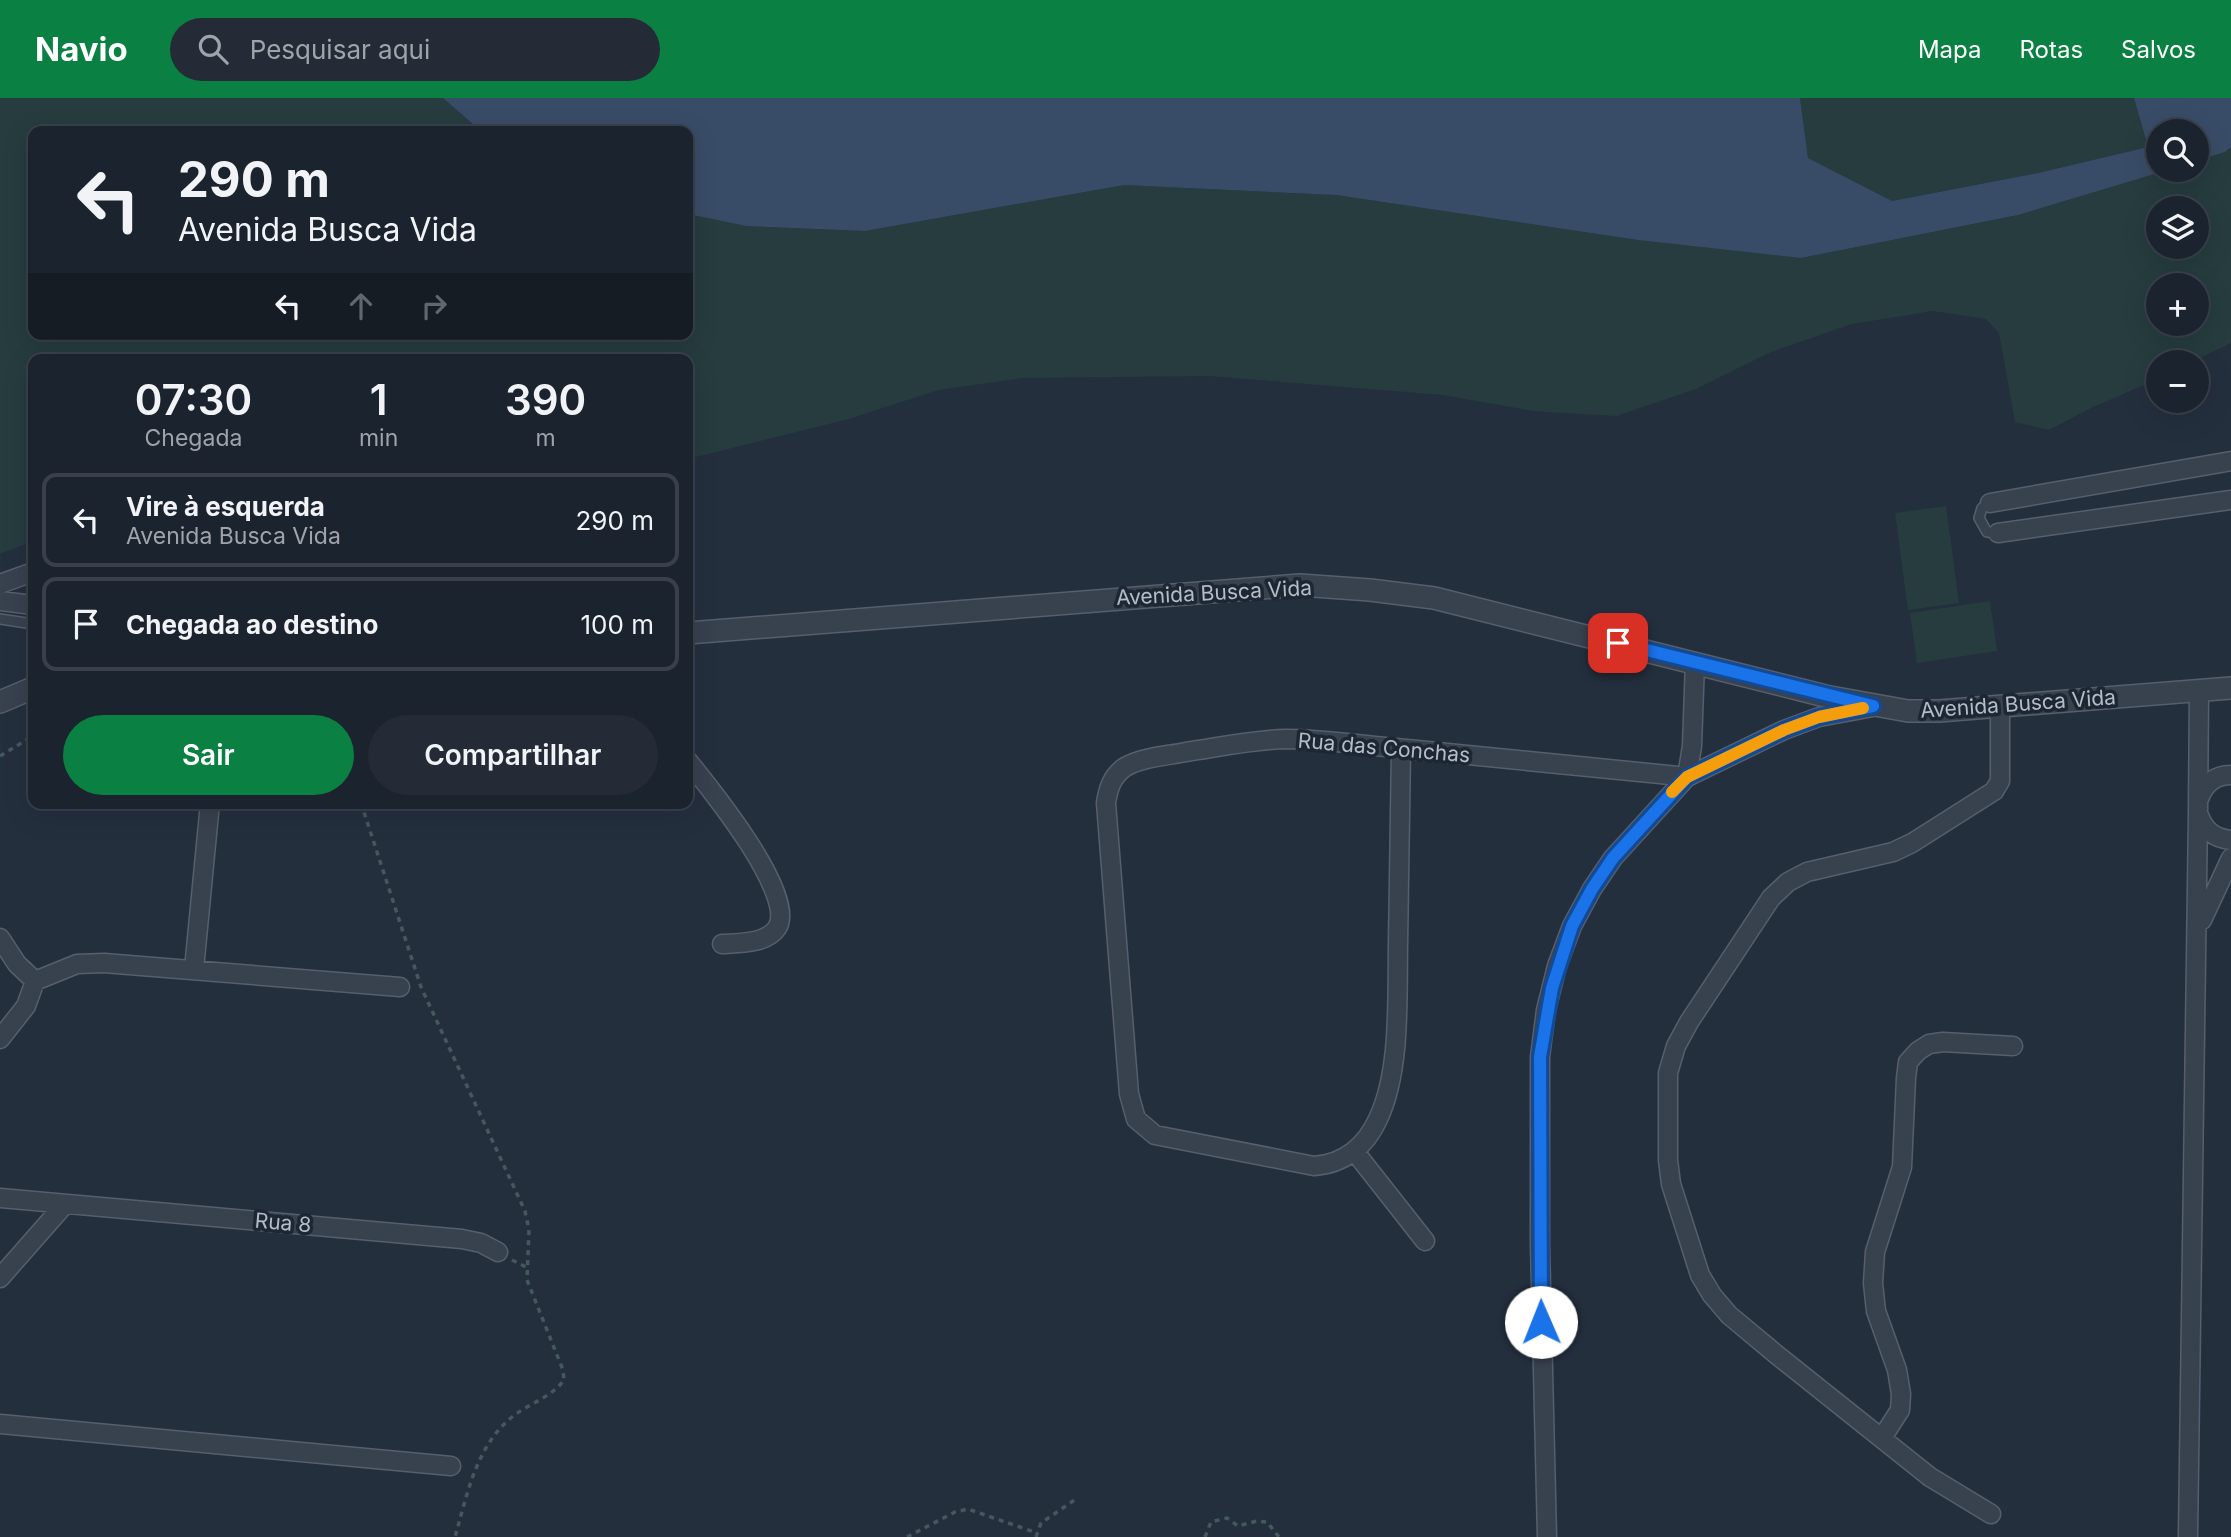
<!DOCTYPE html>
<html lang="pt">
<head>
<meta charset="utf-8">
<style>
	body { margin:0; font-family:Inter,sans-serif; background:#242b36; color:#f1f3f6; height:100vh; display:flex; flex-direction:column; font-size:26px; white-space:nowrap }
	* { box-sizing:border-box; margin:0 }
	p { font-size:23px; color:#a0a4aa }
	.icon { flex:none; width:38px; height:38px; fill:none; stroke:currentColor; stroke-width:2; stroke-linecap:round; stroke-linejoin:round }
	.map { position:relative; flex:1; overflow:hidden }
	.drawer { position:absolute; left:28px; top:256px; width:665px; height:455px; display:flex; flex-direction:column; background:#1b232e; border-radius:14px; box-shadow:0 7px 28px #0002,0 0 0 2px #39404a }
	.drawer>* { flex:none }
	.banner { position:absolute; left:28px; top:28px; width:665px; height:214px; border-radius:14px; box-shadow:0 7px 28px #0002,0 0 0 2px #39404a; background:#1b232e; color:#f1f3f6; overflow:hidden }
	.buttons { position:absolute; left:2146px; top:21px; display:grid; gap:14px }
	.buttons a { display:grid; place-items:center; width:63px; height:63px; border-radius:50%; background:#1b232e; box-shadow:0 7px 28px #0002,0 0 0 2px #39404a; font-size:35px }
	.pin { position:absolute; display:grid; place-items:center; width:60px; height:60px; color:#fff; margin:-30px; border-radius:14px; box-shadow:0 4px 10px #0006 }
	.me { position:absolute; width:77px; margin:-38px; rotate:359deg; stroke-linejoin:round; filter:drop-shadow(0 0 5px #0008) }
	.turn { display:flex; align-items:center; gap:24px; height:147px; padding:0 35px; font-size:32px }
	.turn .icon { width:91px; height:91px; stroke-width:2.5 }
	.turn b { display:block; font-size:49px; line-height:60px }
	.lanes { display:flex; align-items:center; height:66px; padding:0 35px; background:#0003; justify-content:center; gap:35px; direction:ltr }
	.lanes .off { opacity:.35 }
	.eta { display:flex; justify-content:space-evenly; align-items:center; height:119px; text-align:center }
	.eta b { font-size:42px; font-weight:600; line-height:49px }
	.primary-button { display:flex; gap:14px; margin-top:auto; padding:14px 35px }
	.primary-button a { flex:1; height:80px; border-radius:42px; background:#0b8043; color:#fff; font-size:28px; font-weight:600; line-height:80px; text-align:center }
	.primary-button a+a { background:#242b36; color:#f1f3f6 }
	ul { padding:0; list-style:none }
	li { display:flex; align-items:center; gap:21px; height:94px; margin:0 14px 10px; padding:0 21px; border:4px solid #39404a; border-radius:14px }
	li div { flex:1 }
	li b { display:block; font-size:26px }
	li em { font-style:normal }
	header { display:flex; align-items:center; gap:42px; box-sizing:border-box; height:98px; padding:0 35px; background:#0b8043; color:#fff }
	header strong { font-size:33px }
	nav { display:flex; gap:38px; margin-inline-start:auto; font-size:24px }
	.search { width:490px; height:63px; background:#242b36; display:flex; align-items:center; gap:18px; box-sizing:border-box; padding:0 24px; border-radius:38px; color:#a0a4aa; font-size:26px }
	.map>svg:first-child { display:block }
	.green { fill:#263c3f; fill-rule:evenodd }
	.water { fill:#394c67 }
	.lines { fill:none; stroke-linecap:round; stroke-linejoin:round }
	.service-casing { stroke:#565f6c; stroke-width:12 }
	.minor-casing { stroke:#565f6c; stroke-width:21 }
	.tertiary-casing { stroke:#565f6c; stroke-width:24 }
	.path { stroke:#44595c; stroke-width:3.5; stroke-dasharray:5 5; stroke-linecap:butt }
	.service { stroke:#38414e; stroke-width:9 }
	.minor { stroke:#38414e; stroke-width:18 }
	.tertiary { stroke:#38414e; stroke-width:21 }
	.route-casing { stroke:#114b97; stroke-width:18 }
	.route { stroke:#1a73e8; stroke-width:12 }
	.slow { stroke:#f59e0b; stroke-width:12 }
	.labels { text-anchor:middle; stroke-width:7; stroke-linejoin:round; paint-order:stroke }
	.street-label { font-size:21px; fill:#b4bcc9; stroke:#1d2633 }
</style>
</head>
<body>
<header>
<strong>Navio</strong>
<div class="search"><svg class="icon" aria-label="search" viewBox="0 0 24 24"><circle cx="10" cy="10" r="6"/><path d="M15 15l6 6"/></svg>Pesquisar aqui</div>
<nav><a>Mapa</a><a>Rotas</a><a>Salvos</a></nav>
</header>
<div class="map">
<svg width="2231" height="1439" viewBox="0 0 2231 1439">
	<rect width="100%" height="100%" fill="#242f3e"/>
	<path class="green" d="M0,0h443l38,33h-448v203h655v-120l58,12 119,5 259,-46 212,10 302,45 163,18 217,-43 150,-45h28v-9l29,-9 6,-5v196l-39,19h-34v17l-67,29 -42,22 -34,-8 -16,-89 -13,-14 -53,-8 -81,13 -81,28 -75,37 -80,27 -83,-5 -90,-16 -234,-19 -186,2 -85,12 -89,29 -161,40v-100h-655v182l-33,13zM2158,110h38v39h-38zM2158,187h38v39h-38z
		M1800,0h334l14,49 -110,26 -146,28 -84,-43z
		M1946,408l13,97 -51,7 -13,-97z
		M1990,503l7,50 -80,12 -7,-50z"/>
	<path class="water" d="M443,0h1357l8,60 84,43 146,-28 110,-26 -14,-49h97v49l-6,5 -29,9v-30h-38v39h10l-150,45 -217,43 -163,-18 -302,-45 -212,-10 -259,46 -119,-5 -58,-12v-83h-207z"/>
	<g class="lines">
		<defs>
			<path id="service" d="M1990,405l-8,5 -3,10 8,14 11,1
				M0,521l33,5"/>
			<path id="minor" d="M1990,405l241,-42
				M1998,435l233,-33
				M0,486l33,-12
				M0,503l33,4
				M2199,593l-1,122c6,17 15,25 33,27
				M1401,651c-1,65 -2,131 -3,196 -1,53 3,126 -20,174 -12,27 -34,45 -64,47l-159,-31 -19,-16 -7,-25 -23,-291c2,-14 6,-27 19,-36 18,-10 41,-11 61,-15 34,-5 66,-12 100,-13 40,0 81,7 121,10 94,9 187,18 280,28
				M688,663c21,26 110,135 89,167 -11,16 -38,15 -55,16
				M1687,679l5,-31 3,-84
				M2199,701c5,-15 16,-24 32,-24
				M2202,822l29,-62
				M0,840l17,26 18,17
				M194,871l16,-166
				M0,941l26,-33 9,-25 42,-17 27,-1 296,24
				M1355,1054l70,89
				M0,1100l462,41 19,4 17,9
				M0,1180l65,-74
				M0,1326l451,42
				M1882,1340l18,-28 1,-16 -4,-24 -21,-59 -3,-28 2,-31 27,-85 4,-89 2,-16 10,-11 11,-7 14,-2 70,4
				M1991,1416l-61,-37 -153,-122 -48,-40 -17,-20 -12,-20 -29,-91 -3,-24v-87l8,-27 13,-24 82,-124 17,-16 19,-10 86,-20 19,-9 82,-52 6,-10v-75
				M1547,1439l-7,-292v-188l6,-47 11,-44 15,-40 20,-37 21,-31 74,-81 97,-47 35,-13 54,-10
				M2188,1439l10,-724"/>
			<path id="tertiary" d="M688,535l612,-48 70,5 64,8 391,98 83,15h31l292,-23
				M0,604l33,-14"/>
		</defs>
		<use href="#service" class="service-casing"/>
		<use href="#minor" class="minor-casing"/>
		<use href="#tertiary" class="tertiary-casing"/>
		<path class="path" d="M0,658l33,-20
			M361,705l60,184 104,224 4,19 -2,50 36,90 1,10c-12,17 -36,24 -52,37 -36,29 -45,78 -57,120
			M512,1162l14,7
			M907,1439l48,-25 13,-3 69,24
			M1036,1439l5,-14 35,-24
			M1205,1439l6,-15 16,-4 11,8 19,-5 10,1 12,15"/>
		<use href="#service" class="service"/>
		<use href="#minor" class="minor"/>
		<use href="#tertiary" class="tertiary"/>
	</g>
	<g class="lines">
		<defs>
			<path id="route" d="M1541,1224l-1,-265 12,-69 20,-62 20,-37 21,-31 74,-81 97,-47 35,-13 54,-11 -255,-63"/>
		</defs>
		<use href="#route" class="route-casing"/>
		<use href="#route" class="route"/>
		<path class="slow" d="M1672,694l15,-15 97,-47 35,-13 44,-9"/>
	</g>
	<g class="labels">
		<g class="street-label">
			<text transform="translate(1214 495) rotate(-3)" y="7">Avenida Busca Vida</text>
			<text transform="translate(2018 606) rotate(-4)" y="7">Avenida Busca Vida</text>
			<text transform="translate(1384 650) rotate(5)" y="7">Rua das Conchas</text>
			<text transform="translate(283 1125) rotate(5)" y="7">Rua 8</text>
		</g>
	</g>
</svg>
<div class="buttons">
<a><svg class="icon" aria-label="search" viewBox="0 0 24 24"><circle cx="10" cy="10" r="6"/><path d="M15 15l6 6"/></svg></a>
<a><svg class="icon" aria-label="layers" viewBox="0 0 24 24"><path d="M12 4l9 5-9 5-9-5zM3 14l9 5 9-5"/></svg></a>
<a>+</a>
<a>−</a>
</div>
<div class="pin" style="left:1618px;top:545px;background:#d93025"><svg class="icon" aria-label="arrive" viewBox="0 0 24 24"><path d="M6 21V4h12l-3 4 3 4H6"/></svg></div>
<svg class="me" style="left:1541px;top:1224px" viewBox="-20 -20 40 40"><circle r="19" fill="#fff"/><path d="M0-13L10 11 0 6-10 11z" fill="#1a73e8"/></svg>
<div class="banner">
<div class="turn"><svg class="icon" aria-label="left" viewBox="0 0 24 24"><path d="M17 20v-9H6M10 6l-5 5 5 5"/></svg><div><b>290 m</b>Avenida Busca Vida</div></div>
<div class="lanes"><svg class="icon" aria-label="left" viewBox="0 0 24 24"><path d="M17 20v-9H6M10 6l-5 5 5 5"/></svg><svg class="icon off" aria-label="ahead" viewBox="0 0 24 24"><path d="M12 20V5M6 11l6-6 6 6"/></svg><svg class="icon off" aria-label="right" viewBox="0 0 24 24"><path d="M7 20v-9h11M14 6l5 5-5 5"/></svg></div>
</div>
<section class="drawer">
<div class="eta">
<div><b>07:30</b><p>Chegada</p></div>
<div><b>1</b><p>min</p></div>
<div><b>390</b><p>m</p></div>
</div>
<ul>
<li><svg class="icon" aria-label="left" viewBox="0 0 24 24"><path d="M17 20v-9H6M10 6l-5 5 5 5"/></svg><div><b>Vire à esquerda</b><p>Avenida Busca Vida</p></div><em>290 m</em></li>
<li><svg class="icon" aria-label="arrive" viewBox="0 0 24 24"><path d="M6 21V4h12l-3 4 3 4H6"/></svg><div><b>Chegada ao destino</b></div><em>100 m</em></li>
</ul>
<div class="primary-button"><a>Sair</a><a>Compartilhar</a></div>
</section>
</div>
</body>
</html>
